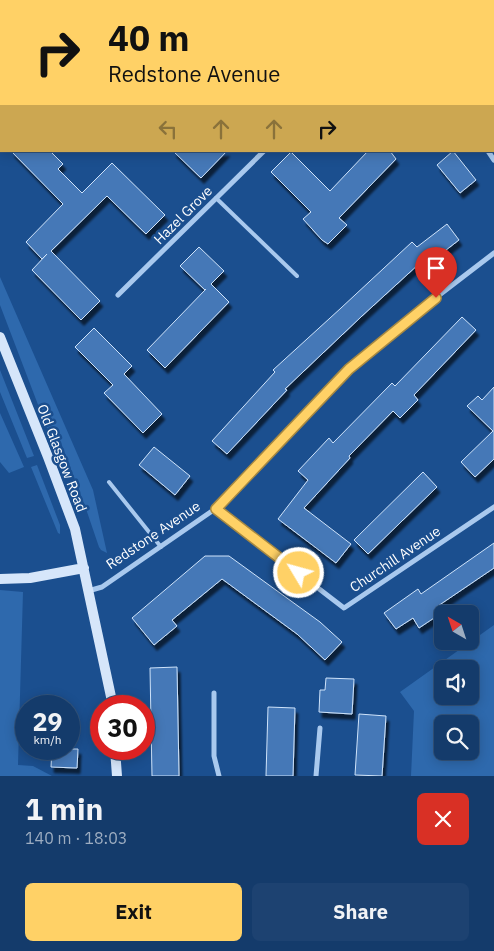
<!DOCTYPE html>
<html lang="en">
<head>
<meta charset="utf-8">
<style>
	body { margin:0; font-family:"IBM Plex Sans",sans-serif; background:#1d4271; color:#f1f3f6; height:100vh; display:flex; flex-direction:column; font-size:19px; white-space:nowrap }
	* { box-sizing:border-box; margin:0 }
	p { font-size:16px; color:#9dadc1 }
	.icon { flex:none; width:28px; height:28px; fill:none; stroke:currentColor; stroke-width:2; stroke-linecap:round; stroke-linejoin:round }
	.map { position:relative; height:776px; overflow:hidden }
	.drawer { display:flex; flex-direction:column; background:#143b6b; flex:1 }
	.drawer>* { flex:none }
	.hud { position:absolute; left:0px; top:0px; width:495px; height:152px; box-shadow:0 2px 12px #0003,0 0 0 1px #33557e; background:#ffd166; color:#111; overflow:hidden }
	.needle { width:32px; rotate:321deg }
	.tools { position:absolute; left:434px; top:605px; display:grid; gap:10px }
	.tools a { display:grid; place-items:center; width:45px; height:45px; border-radius:8px; background:#143b6b; box-shadow:0 2px 12px #0003,0 0 0 1px #33557e; font-size:25px }
	.speed { position:absolute; left:15px; top:695px; display:flex; gap:10px; font-size:25px; font-weight:700; text-align:center }
	.speed>* { display:grid; place-content:center; width:65px; height:65px; border-radius:50%; background:#143b6b; box-shadow:0 2px 12px #0003,0 0 0 1px #33557e; line-height:1 }
	.speed small { font-size:12px; font-weight:400 }
	.speed .limit { border:8px solid #d22; background:#fff; color:#111 }
	.pin { position:absolute; display:grid; place-items:center; width:42px; height:42px; color:#fff; margin:-51px -21px; border-radius:50% 50% 50% 0; rotate:-45deg; box-shadow:0 0 5px #0007 }
	.pin .icon { rotate:45deg }
	.me { position:absolute; width:55px; margin:-28px; rotate:307deg; stroke-linejoin:round; filter:drop-shadow(0 0 4px #0008) }
	.turn { display:flex; align-items:center; gap:18px; height:105px; padding:0 25px; font-size:22px }
	.turn .icon { width:65px; height:65px; stroke-width:2.5 }
	.turn b { display:block; font-size:35px; line-height:42px }
	.lanes { display:flex; align-items:center; height:48px; padding:0 25px; background:#0003; justify-content:center; gap:25px; direction:ltr }
	.lanes .off { opacity:.35 }
	.round { display:grid; place-items:center; flex:none; width:52px; height:52px; border-radius:8px; background:#1d4271 }
	.summary { display:flex; align-items:center; justify-content:space-between; height:85px; padding:0 25px }
	h1 { font-size:30px; font-weight:800; line-height:38px }
	.button { display:flex; gap:10px; margin-top:auto; padding:10px 25px }
	.button a { flex:1; height:58px; border-radius:8px; background:#ffd166; color:#111; font-size:20px; font-weight:800; line-height:58px; text-align:center }
	.button a+a { background:#1d4271; color:#f1f3f6 }
	.map>svg:first-child { display:block }
	.green { fill:#2e69ad; fill-rule:evenodd }
	.building { fill:#4478b7; stroke:#cfe3fa; filter:url(#shadow) }
	.lines { fill:none; stroke-linecap:round; stroke-linejoin:round }
	.lane { stroke:#a9c9ee; stroke-width:4 }
	.street { stroke:#a9c9ee; stroke-width:5 }
	.secondary { stroke:#d6e6fa; stroke-width:10 }
	.route-casing { stroke:#a68842; stroke-width:12 }
	.route { stroke:#ffd166; stroke-width:9 }
	.labels { text-anchor:middle; stroke-width:5; stroke-linejoin:round; paint-order:stroke }
	.street-label { font-size:14px; fill:#fff; stroke:#1b4f8f }
</style>
</head>
<body>
<div class="map">
<svg width="494" height="776" viewBox="0 0 494 776">
	<defs>
		<filter id="shadow"><feDropShadow dx="3" dy="5.5" stdDeviation="1" flood-color="#0009"/></filter>
	</defs>
	<rect width="100%" height="100%" fill="#1b4f8f"/>
	<path class="green" d="M0,277l93,213 14,63 -6,-3 -2,-3 -14,-41 -24,-63 -8,1 -53,-139z
		M0,370l34,86 -7,2 -27,-66z
		M0,413l24,54 -15,6 -9,-11z
		M37,465l23,60v9l-2,-1 -27,-66z
		M0,590l23,2 -5,173 15,1 19,10h-52z
		M494,625v151h-83l3,-65 -14,-19zM442,669h28v27h-28zM442,724h28v27h-28z"/>
	<path class="building" d="M11,151h39l13,13 -5,5 24,24 30,-30 53,52 -19,19 -39,-38 -56,55 49,50 -19,19 -49,-50 15,-16 -5,5 -16,-17 37,-38z
		M173,151h54l-26,27z
		M368,151h22l6,8 -57,59 8,7 -19,19 -6,-4 -19,-21 8,-7 -40,-40 20,-20 39,39z
		M453,151l23,29 -16,13 -23,-28z
		M447,224l12,16 -22,17 -5,-5 -70,64 -77,73 2,1 -60,64 -15,-13 63,-69 -2,-2 68,-62 71,-66 5,5z
		M199,247l25,24 -13,13 18,18 -64,66 -18,-18 59,-61 -1,1 -25,-24z
		M462,317l14,13 -62,65 4,5 -18,18 -7,-7 -44,45 1,2 -46,50 47,36 -15,19 -58,-44 30,-39 -10,-9 31,-33 4,5 59,-60 3,3z
		M94,328l38,38 -8,8 38,40 -19,19 -39,-40 9,-8 -38,-38z
		M494,387v72l-19,18 -14,-15 32,-31 -26,-25 11,-10 4,4z
		M154,447l36,29 -15,19 -36,-30z
		M423,472l14,15 -69,67 -14,-14z
		M494,543v25l-59,40 5,6 -21,14 -6,-10 -17,11 -12,-16 34,-24 3,5z
		M205,556h24l91,66 22,20 -17,18 -28,-26 -75,-55 -50,41 5,6 -23,19 -22,-27z
		M177,667l2,109h-27l-2,-108z
		M326,678l28,1 -2,35 -33,-2 1,-22h5z
		M268,707l27,1 -2,68h-27z
		M359,714l27,2 -4,60 -27,-1z
		M52,749h26l-1,19 -26,-1z"/>
	<g class="lines">
		<path class="lane" d="M478,0v1
			M207,1v-1
			M256,1l1,-1
			M216,198l81,78
			M109,482l52,65"/>
		<path class="street" d="M237,0l3,1
			M86,1l2,-1
			M488,151l6,9
			M118,295l146,-144
			M215,509l129,99 150,-101
			M88,591l14,-4 113,-78 134,-140 59,-50 86,-66
			M214,693v63l5,20
			M316,776l4,-48"/>
		<path class="secondary" d="M0,337l48,120 27,72 38,177
			M0,579l30,-1 54,-10
			M115,749l2,27"/>
	</g>
	<g class="lines">
		<defs>
			<path id="route" d="M299,573l-83,-64 133,-140 87,-71"/>
		</defs>
		<use href="#route" class="route-casing"/>
		<use href="#route" class="route"/>
	</g>
	<g class="labels">
		<g class="street-label">
			<text transform="translate(183 215) rotate(-45)" y="5">Hazel Grove</text>
			<text transform="translate(62 458) rotate(69)" y="5">Old Glasgow Road</text>
			<text transform="translate(153 535) rotate(-34)" y="5">Redstone Avenue</text>
			<text transform="translate(395 559) rotate(-34)" y="5">Churchill Avenue</text>
		</g>
	</g>
</svg>
<div class="tools">
<a><svg class="needle" viewBox="-14 -14 28 28"><path d="M0-13l5 13h-10z" fill="#e53935"/><path d="M0 13l5-13h-10z" fill="#9dadc1"/></svg></a>
<a><svg class="icon" aria-label="sound" viewBox="0 0 24 24"><path d="M4 9h4l5-4v14l-5-4H4zM17 9q2 3 0 6"/></svg></a>
<a><svg class="icon" aria-label="search" viewBox="0 0 24 24"><circle cx="10" cy="10" r="6"/><path d="M15 15l6 6"/></svg></a>
</div>
<div class="speed"><div>29<small>km/h</small></div><div class="limit">30</div></div>
<div class="pin" style="left:436px;top:298px;background:#d93025"><svg class="icon" aria-label="arrive" viewBox="0 0 24 24"><path d="M6 21V4h12l-3 4 3 4H6"/></svg></div>
<svg class="me" style="left:299px;top:573px" viewBox="-20 -20 40 40"><circle r="17" fill="#ffd166" stroke="#fff" stroke-width="3"/><path d="M0-11L8 9 0 5-8 9z" fill="#fff"/></svg>
<div class="hud">
<div class="turn"><svg class="icon" aria-label="right" viewBox="0 0 24 24"><path d="M7 20v-9h11M14 6l5 5-5 5"/></svg><div><b>40 m</b>Redstone Avenue</div></div>
<div class="lanes"><svg class="icon off" aria-label="left" viewBox="0 0 24 24"><path d="M17 20v-9H6M10 6l-5 5 5 5"/></svg><svg class="icon off" aria-label="ahead" viewBox="0 0 24 24"><path d="M12 20V5M6 11l6-6 6 6"/></svg><svg class="icon off" aria-label="ahead" viewBox="0 0 24 24"><path d="M12 20V5M6 11l6-6 6 6"/></svg><svg class="icon" aria-label="right" viewBox="0 0 24 24"><path d="M7 20v-9h11M14 6l5 5-5 5"/></svg></div>
</div>
</div>
<section class="drawer">
<div class="summary"><div><h1>1 min</h1><p>140 m · 18:03</p></div><a class="round" style="background:#d93025;color:#fff"><svg class="icon" aria-label="close" viewBox="0 0 24 24"><path d="M6 6l12 12M18 6L6 18"/></svg></a></div>
<div class="button"><a>Exit</a><a>Share</a></div>
</section>
</body>
</html>
